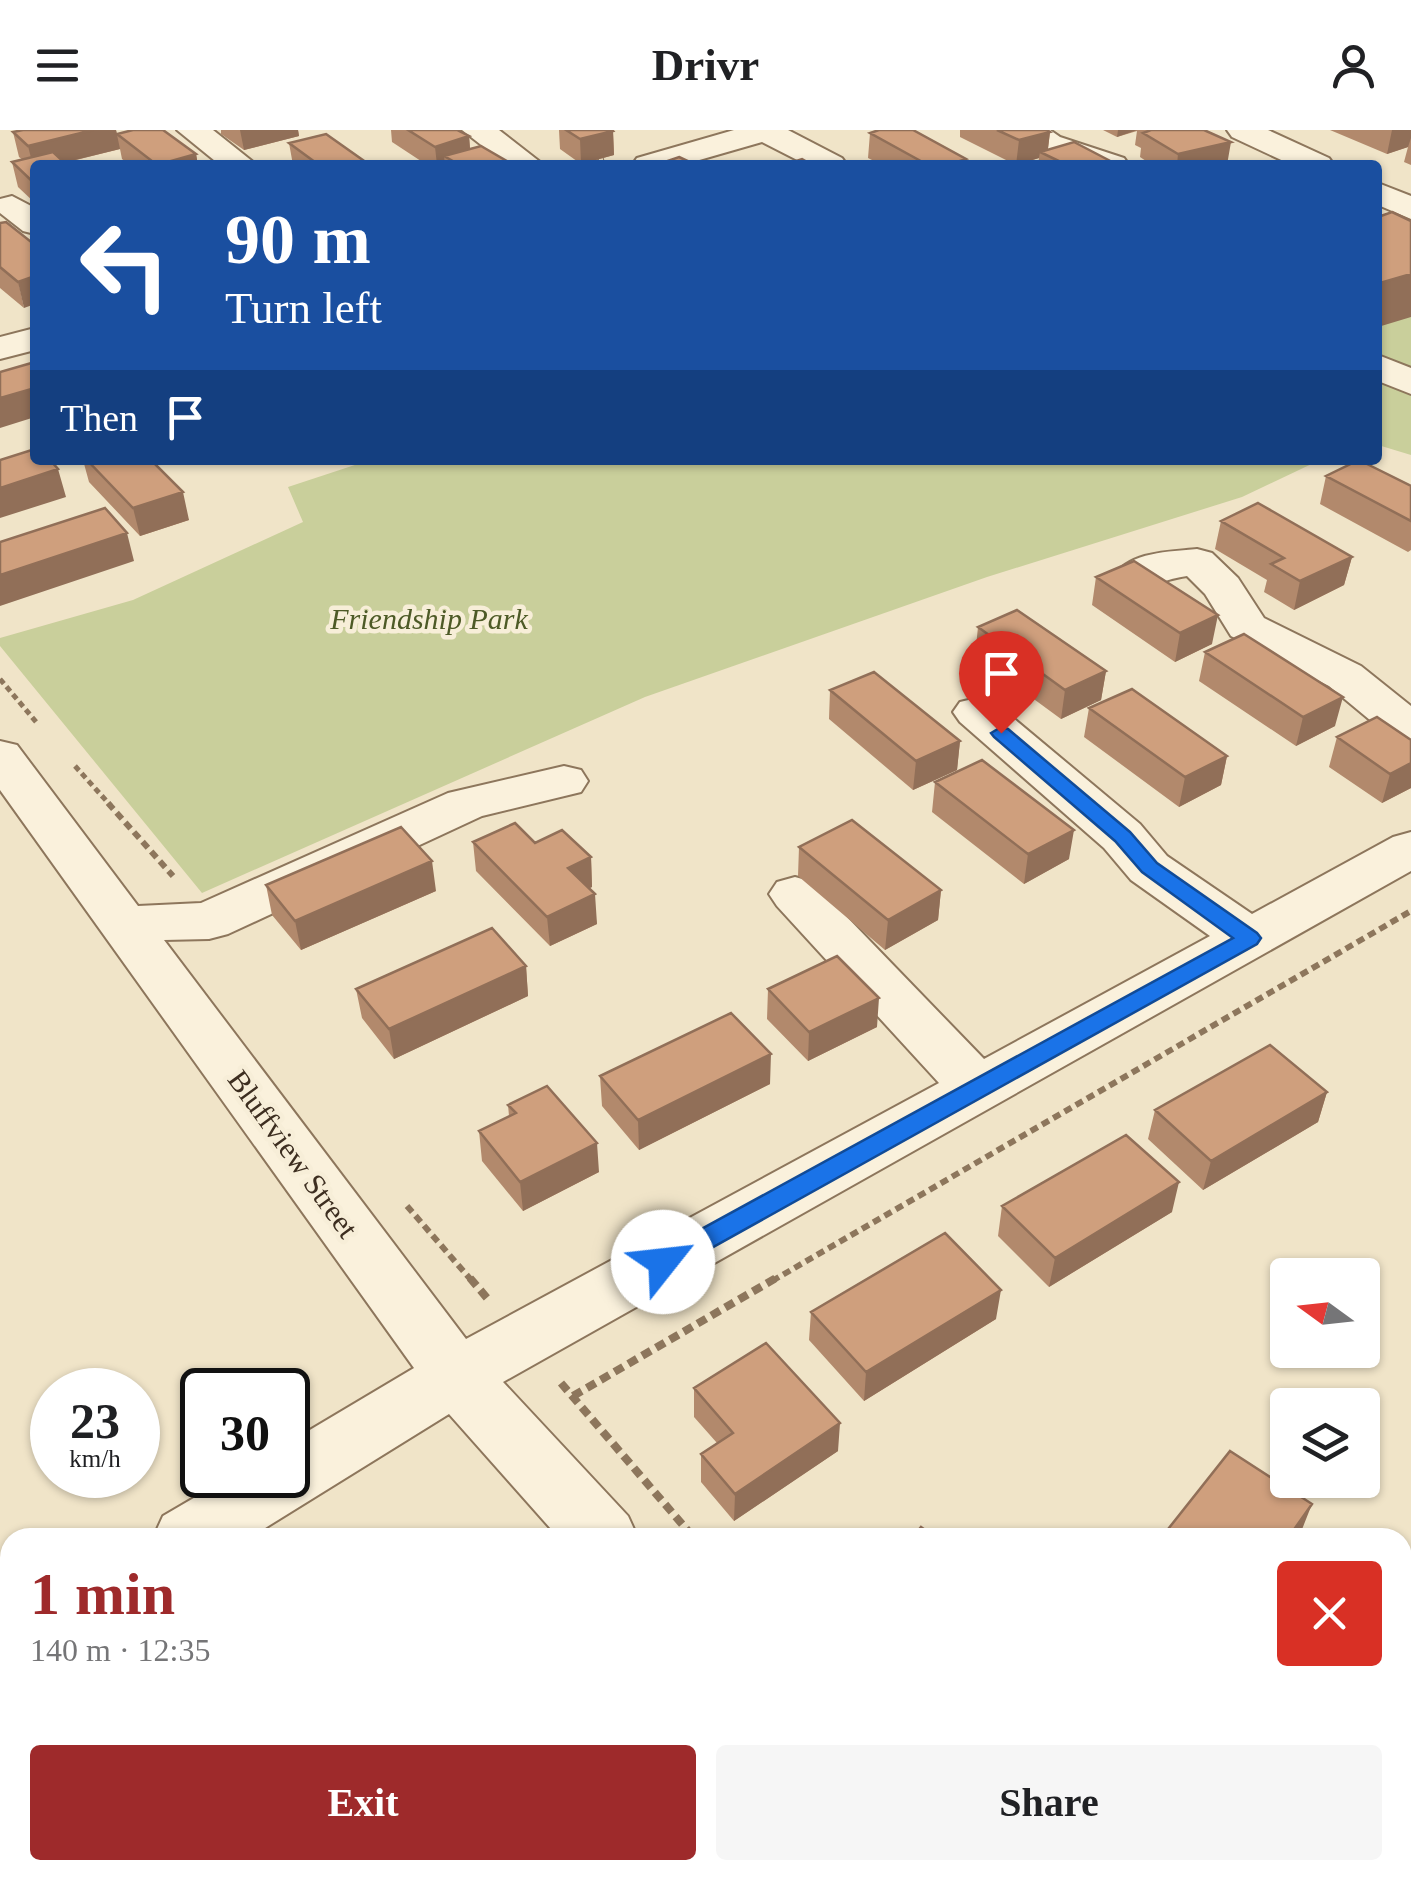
<!DOCTYPE html>
<html lang="en">
<head>
<meta charset="utf-8">
<style>
	body { margin:0; font-family:"Times New Roman",serif; background:#f6f6f6; color:#202124; height:100vh; display:flex; flex-direction:column; font-size:38px; white-space:nowrap }
	* { box-sizing:border-box; margin:0 }
	p { font-size:32px; color:#757577 }
	.icon { flex:none; width:55px; height:55px; fill:none; stroke:currentColor; stroke-width:2; stroke-linecap:round; stroke-linejoin:round }
	.map { position:relative; flex:1; overflow:hidden }
	.side { position:absolute; left:0px; top:1398px; width:1412px; height:352px; display:flex; flex-direction:column; background:#fff; border-radius:30px 30px 0 0; box-shadow:0 2px 8px #0004 }
	.side>* { flex:none }
	.hud { position:absolute; left:30px; top:30px; width:1352px; height:305px; border-radius:10px; box-shadow:0 2px 8px #0004; background:#1a4fa0; color:#fff; overflow:hidden }
	.needle { width:65px; rotate:285deg }
	.controls { position:absolute; left:1270px; top:1128px; display:grid; gap:20px }
	.controls a { display:grid; place-items:center; width:110px; height:110px; border-radius:10px; background:#fff; box-shadow:0 2px 8px #0004; font-size:50px }
	.speed { position:absolute; left:30px; top:1238px; display:flex; gap:20px; font-size:50px; font-weight:700; text-align:center }
	.speed>* { display:grid; place-content:center; width:130px; height:130px; border-radius:50%; background:#fff; box-shadow:0 2px 8px #0004; line-height:1 }
	.speed small { font-size:25px; font-weight:400 }
	.speed .limit { border:5px solid #111; border-radius:15px; background:#fff; color:#111 }
	.pin { position:absolute; display:grid; place-items:center; width:85px; height:85px; color:#fff; margin:-102px -42px; border-radius:50% 50% 50% 0; rotate:-45deg; box-shadow:0 0 10px #0007 }
	.pin .icon { rotate:45deg }
	.me { position:absolute; width:110px; margin:-55px; rotate:61deg; stroke-linejoin:round; filter:drop-shadow(0 0 8px #0008) }
	.turn { display:flex; align-items:center; gap:35px; height:210px; padding:0 30px; font-size:45px }
	.turn .icon { width:130px; height:130px; stroke-width:2.5 }
	.turn b { display:block; font-size:70px; line-height:85px }
	.then { display:flex; align-items:center; height:95px; padding:0 30px; background:#0003; gap:20px; font-size:38px }
	.round { display:grid; place-items:center; flex:none; width:105px; height:105px; border-radius:10px; background:#f6f6f6 }
	.head { display:flex; align-items:center; justify-content:space-between; height:170px; padding:0 30px }
	h1 { font-size:60px; font-weight:800; line-height:75px; color:#9e2a2b }
	.action { display:flex; gap:20px; margin-top:auto; padding:20px 30px }
	.action a { flex:1; height:115px; border-radius:10px; background:#9e2a2b; color:#fff; font-size:40px; font-weight:800; line-height:115px; text-align:center }
	.action a+a { background:#f6f6f6; color:#202124 }
	header { display:flex; justify-content:space-between; align-items:center; height:130px; padding:0 30px; background:#fff; font-size:45px; font-weight:800 }
	.map>svg:first-child { display:block }
	.green { fill:#c9cf9b }
	.lines { fill:none; stroke-linecap:round; stroke-linejoin:round }
	.minor-casing { stroke:#8d765c; stroke-width:4 }
	.path-far3 { stroke:#8d765c; stroke-width:4; stroke-dasharray:5 4; stroke-linecap:butt }
	.path-far2 { stroke:#8d765c; stroke-width:5; stroke-dasharray:6 4; stroke-linecap:butt }
	.path-far1 { stroke:#8d765c; stroke-width:6; stroke-dasharray:8 5; stroke-linecap:butt }
	.path { stroke:#8d765c; stroke-width:8; stroke-dasharray:10 6; stroke-linecap:butt }
	.minor { fill:#faf1dc; fill-rule:evenodd }
	.wall { fill:#b2896c }
	.shaded-wall { fill:#916f58 }
	.building { fill:#cf9f7d; stroke:#916f58; stroke-width:2.5 }
	.route { fill:#1a73e8; stroke:#114b97; stroke-width:2.5 }
	.labels { text-anchor:middle; stroke-width:9; stroke-linejoin:round; paint-order:stroke }
	.park-label { font-size:30px; font-style:italic; fill:#4d5a26; stroke:#f7eed8 }
	.street-label { font-size:30px; fill:#3d2e20; stroke:#f7eed8 }
</style>
</head>
<body>
<header><svg class="icon" aria-label="menu" viewBox="0 0 24 24"><path d="M4 6h16M4 12h16M4 18h16"/></svg>Drivr<svg class="icon" aria-label="person" viewBox="0 0 24 24"><circle cx="12" cy="8" r="4"/><path d="M4 21q1-7 8-7t8 7"/></svg></header>
<div class="map">
<svg width="1411" height="1749" viewBox="0 0 1411 1749">
	<rect width="100%" height="100%" fill="#f0e4c8"/>
	<path class="green" d="M1378,83l33,15v227l-33,-10z
		M370,330h950l-78,37 -255,80 -342,120 -443,196 -202,-247v-8l133,-38 170,-78 -15,-35z"/>
	<g class="lines">
		<defs>
			<path id="minor" d="M177,0h36l44,35h-37z
				M462,0h37l45,35h-37z
				M734,0h54l54,28 5,7h-40l-45,-23 -80,23h-50l5,-7z
				M1014,0h36l10,7 64,21 5,7c-39,0 -89,0 -115,-35z
				M1227,0h41l61,28 5,7h-42l-60,-28z
				M1378,53l33,13v23l-33,-14z
				M12,66l23,12v26l-12,-3 -23,-18v-14z
				M35,198v22l-35,9v-22z
				M1378,225l33,13v26l-33,-13z
				M1197,419l15,4 26,25 26,40 97,48 50,40v39l-17,-5 -65,-54 -98,-50 -26,-42 -18,-18c-24,3 -43,16 -67,10l-7,-9c18,-26 56,-25 84,-28z
				M977,568l17,4 146,122 27,32 85,58 141,-77 18,-5v39l-908,511 125,134 10,22h-79l-110,-124 -200,124h-96l10,-22 70,-41h55v-32l126,-75 -414,-578v-49l17,4 121,161 63,-3 247,-110 116,-27 17,4 7,11 -7,11 -99,24 -254,118 -19,5 -45,1 302,399 473,-256 -162,-177 -8,-12 8,-12 18,-5 18,5 171,177 226,-123 -79,-56 -27,-32 -144,-126 -7,-10 7,-10z
				M1411,1428v74l-9,4v-75z
				M10,1528v80l-10,4v-80z
				M867,1740h83l3,9h-83z
				M1221,1740h78l-3,9h-78z"/>
		</defs>
		<use href="#minor" class="minor-casing"/>
		<path class="path-far3" d="M586,35l18,-6"/>
		<path class="path-far2" d="M0,549l37,44
			M75,636l36,40"/>
		<path class="path-far1" d="M108,673l65,73
			M407,1076l65,75
			M772,1151l639,-370"/>
		<path class="path" d="M470,1148l17,20
			M561,1253l133,155
			M573,1266l203,-118
			M1050,1740l11,9"/>
		<use href="#minor" class="minor"/>
	</g>
	<path class="wall" d="M23,0h93l1,4 79,20 2,11h-68l-8,-6 -2,-10 -56,14 -29,2v38l-17,-16 -6,-25 11,-2 -4,-3 -6,-25z
		M221,0h77l1,6 -55,14 -23,-16z
		M391,0h66l12,6 1,13 35,11v5h-78l-35,-23z
		M559,0h53l1,1 1,24 -33,9 -21,-15z
		M960,0h87l3,2 -2,17 70,16h-80l1,-7 -23,7 -56,-28z
		M1103,0h101l23,35h-75l-12,-8 1,-9 -6,-3 2,-14 -20,6z
		M1330,0h81v35l-7,-3 4,-15 -21,7z
		M870,3l95,32h-83l-14,-7z
		M289,13l78,20v2h-74z
		M6,92l18,86 -24,-20v-65z
		M83,330h68l38,60 -49,16 -51,-54z
		M1326,346l85,10v64l-3,2 -88,-48z
		M1221,391l131,36 -8,28 -50,25 -30,-18 3,-12 -52,-31z
		M1096,447l116,67 -37,18 -83,-57z
		M978,497l128,44 -5,29 -40,19 -86,-63z
		M1205,522l130,74 -39,20 -97,-65z
		M830,560l130,51 -3,29 -44,20 -84,-71z
		M1089,578l138,48 -6,29 -42,22 -95,-70z
		M1337,607l74,3v48l-29,15 -53,-36z
		M935,652l134,77 -45,25 -92,-72z
		M473,712l62,1 56,14 1,30 -3,1 8,36 -47,22 -74,-75z
		M799,717l142,43 -3,30 -53,30 -87,-74z
		M266,755l170,6 -135,59 -29,-35z
		M526,836l2,30 -134,63 -32,-41 -6,-29z
		M768,859l109,38 -69,34 -41,-42z
		M600,946l170,8 -131,66 -37,-44z
		M1327,962l-9,30 -115,68 -55,-51 7,-29z
		M508,975l91,67 -76,39 -41,-50 -3,-30 30,-15z
		M1002,1076l170,6 -123,75 -51,-51z
		M811,1182l185,7 -132,82 -55,-61z
		M694,1258l144,63 -104,70 -33,-39v-28l16,-11 -23,-26z"/>
	<path class="shaded-wall" d="M93,0h23l4,19 -86,21 -6,-24z
		M240,0h58l1,6 -55,14z
		M1118,0h19l-20,7z
		M1392,0h19v8l-3,9 -21,7z
		M613,1l1,24 -33,9 -1,-25z
		M1050,2l-3,24 -7,-4 -1,6 -23,7 3,-25z
		M469,6l2,25 -27,-5 1,9h-8l-2,-18z
		M1231,12l-4,23h-50l1,-11z
		M196,24l2,11h-41z
		M966,29l-1,6h-17z
		M1411,144v43l-33,10v-34l2,-10z
		M35,146v28l-11,4 -6,-26z
		M35,258v29l-35,11v-30z
		M58,339l8,28 -66,21v-30z
		M183,362l6,28 -49,16 -7,-28z
		M127,403l7,28 -134,45v-31z
		M1352,427l-8,28 -50,25 6,-29z
		M1218,485l-6,29 -37,18 5,-29z
		M1106,541l-5,29 -40,19 4,-29z
		M1343,567l-8,29 -39,20 7,-29z
		M960,611l-3,29 -44,20 3,-29z
		M1227,626l-6,29 -42,22 6,-30z
		M1411,633v25l-29,15 8,-29z
		M1074,700l-5,29 -45,25 4,-30z
		M591,727l1,30 -22,11 -2,-30z
		M432,731l4,30 -135,59 -6,-29z
		M941,760l-3,30 -53,30 3,-30z
		M595,764l2,30 -47,22 -3,-29z
		M526,836l2,30 -134,63 -5,-30z
		M879,868l-2,29 -69,34 1,-29z
		M771,924l-1,30 -131,66 -1,-30z
		M1327,962l-9,30 -115,68 8,-29z
		M597,1013l2,29 -76,39 -3,-29z
		M1179,1052l-7,30 -123,75 6,-29z
		M1001,1160l-5,29 -132,82 2,-29z
		M840,1293l-2,28 -104,70 1,-27z
		M1312,1374l-11,28 -4,6h-9z"/>
	<path class="building" d="M23,0h70l-65,16 -15,-14z
		M133,0h30l33,24 -39,11 -40,-31z
		M408,0h49l12,6 -34,11z
		M566,0h46l1,1 -33,8z
		M879,0h34l53,29 -18,6h-20l-58,-32z
		M997,0h50l3,2 -31,8z
		M1151,0h53l27,12 -53,12 -35,-21z
		M326,4l41,29 -8,2h-40l-30,-22z
		M1074,12l44,23h-51l-27,-13z
		M481,16l24,14 -14,5h-31l-16,-9z
		M53,22l14,13h-32v19l-23,-22z
		M679,27l17,8h-40z
		M802,29l10,6h-28z
		M1392,82l19,9v53l-31,9 -2,-1v-65z
		M6,92l29,23v31l-17,6 -18,-15v-44z
		M35,232v26l-35,10v-26z
		M35,319v11h15l8,9 -58,19v-28z
		M87,330h64l32,32 -50,16z
		M1359,330l52,26v35l-85,-45z
		M1258,373l94,54 -52,24 -29,-17 13,-6 -63,-37z
		M105,378l22,25 -127,42v-33z
		M1134,431l84,54 -38,18 -84,-56z
		M1017,480l89,61 -41,19 -87,-63z
		M1244,504l99,63 -40,20 -98,-65z
		M874,542l86,69 -44,20 -86,-71z
		M1132,559l95,67 -42,21 -96,-69z
		M1377,587l34,23v23l-21,11 -53,-37z
		M982,630l92,70 -46,24 -93,-72z
		M852,690l89,70 -53,30 -89,-73z
		M515,693l20,20 27,-13 29,27 -23,11 27,26 -48,23 -74,-75z
		M401,697l31,34 -137,60 -29,-36z
		M492,798l34,38 -137,63 -33,-40z
		M837,826l42,42 -70,34 -41,-43z
		M731,883l40,41 -133,66 -38,-44z
		M1270,915l57,47 -116,69 -56,-51z
		M547,956l50,57 -77,39 -41,-51 37,-18 -8,-8z
		M1126,1005l53,47 -124,76 -53,-52z
		M945,1103l56,57 -135,82 -55,-60z
		M766,1213l74,80 -105,71 -34,-40 32,-21 -39,-45z
		M1230,1321l82,53 -24,34h-127z
		M921,1397l15,11h-24z"/>
	<path class="route" d="M1001,597l7,2 122,103 27,31 100,70 4,5 -4,6 -585,326h-18l-4,-8 4,-7 579,-317 -91,-66 -27,-31 -121,-104 -3,-4z"/>
	<g class="labels">
		<g class="park-label">
			<text x="429" y="499">Friendship Park</text>
		</g>
		<g class="street-label">
			<text transform="translate(293 1024) rotate(54)" y="10">Bluffview Street</text>
		</g>
	</g>
</svg>
<div class="controls">
<a><svg class="needle" viewBox="-14 -14 28 28"><path d="M0-13l5 13h-10z" fill="#e53935"/><path d="M0 13l5-13h-10z" fill="#757577"/></svg></a>
<a><svg class="icon" aria-label="layers" viewBox="0 0 24 24"><path d="M12 4l9 5-9 5-9-5zM3 14l9 5 9-5"/></svg></a>
</div>
<div class="speed"><div>23<small>km/h</small></div><div class="limit">30</div></div>
<div class="pin" style="left:1001px;top:603px;background:#d93025"><svg class="icon" aria-label="arrive" viewBox="0 0 24 24"><path d="M6 21V4h12l-3 4 3 4H6"/></svg></div>
<svg class="me" style="left:663px;top:1132px" viewBox="-20 -20 40 40"><circle r="19" fill="#fff"/><path d="M0-13L10 11 0 6-10 11z" fill="#1a73e8"/></svg>
<div class="hud">
<div class="turn"><svg class="icon" aria-label="left" viewBox="0 0 24 24"><path d="M17 20v-9H6M10 6l-5 5 5 5"/></svg><div><b>90 m</b>Turn left</div></div>
<div class="then">Then<svg class="icon" aria-label="arrive" viewBox="0 0 24 24"><path d="M6 21V4h12l-3 4 3 4H6"/></svg></div>
</div>
<section class="side">
<div class="head"><div><h1>1 min</h1><p>140 m · 12:35</p></div><a class="round" style="background:#d93025;color:#fff"><svg class="icon" aria-label="close" viewBox="0 0 24 24"><path d="M6 6l12 12M18 6L6 18"/></svg></a></div>
<div class="action"><a>Exit</a><a>Share</a></div>
</section>
</div>
</body>
</html>
